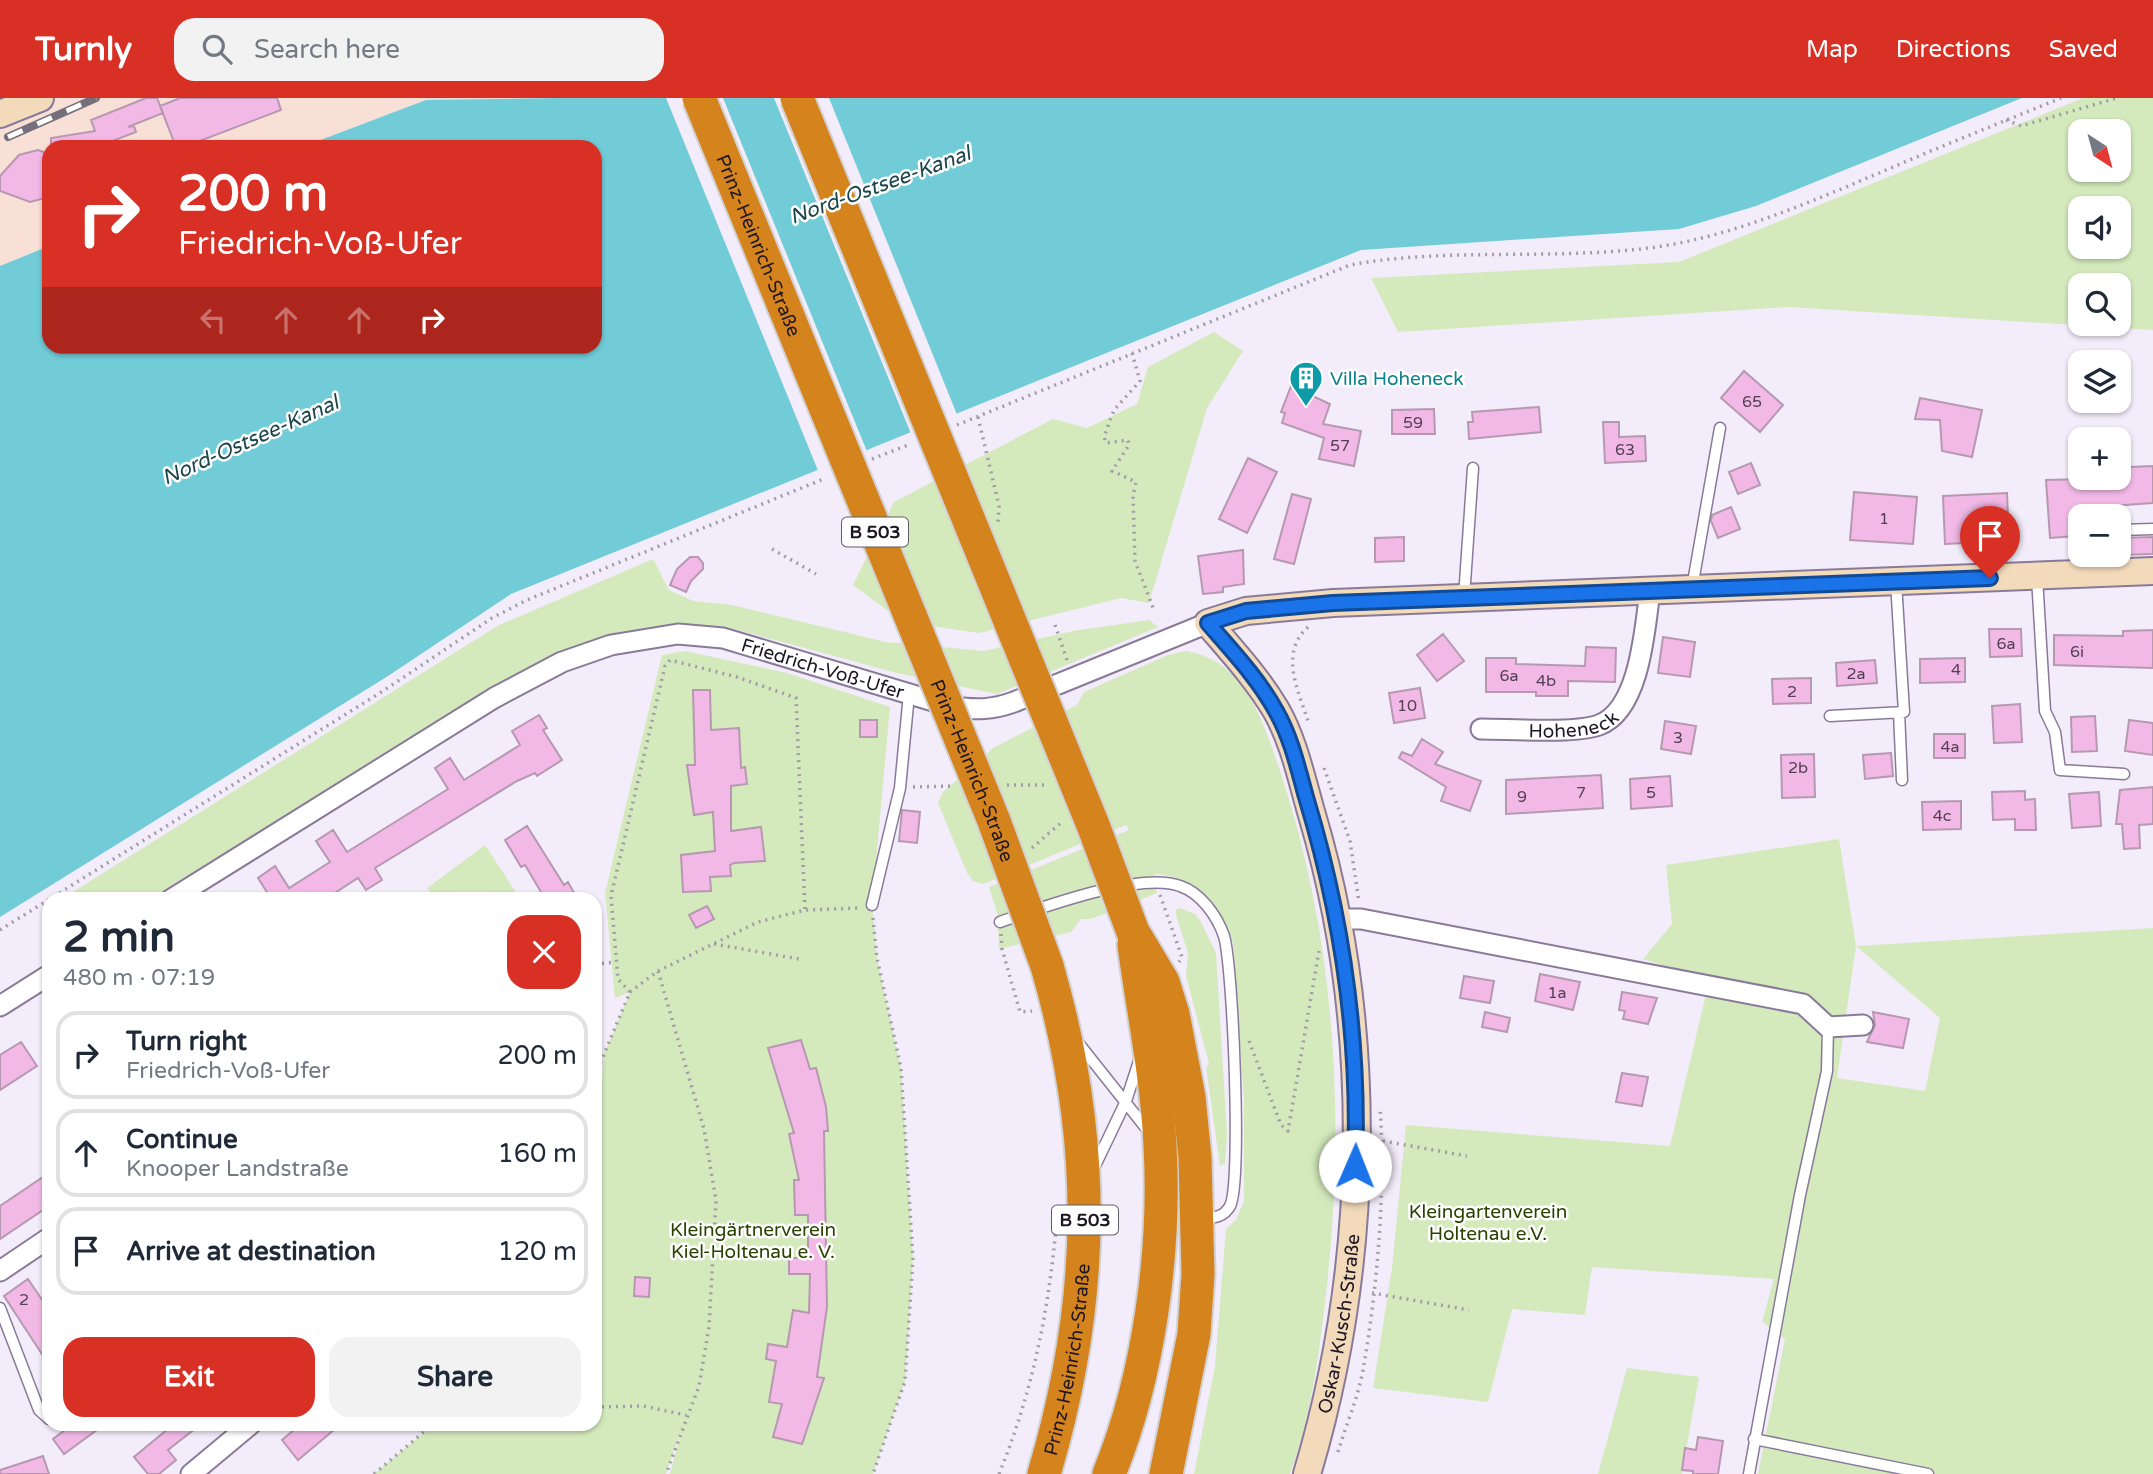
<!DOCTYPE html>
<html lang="en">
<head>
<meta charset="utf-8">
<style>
	body { margin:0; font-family:"Varela Round",sans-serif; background:#f2f2f3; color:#1f2937; height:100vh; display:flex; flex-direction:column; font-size:26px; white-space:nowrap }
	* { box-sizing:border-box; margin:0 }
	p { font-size:23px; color:#747a83 }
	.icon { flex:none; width:38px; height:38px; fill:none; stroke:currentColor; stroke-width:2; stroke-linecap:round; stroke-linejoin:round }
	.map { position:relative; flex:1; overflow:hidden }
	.panel { position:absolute; left:42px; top:794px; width:560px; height:539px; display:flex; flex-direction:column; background:#fff; border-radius:21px; box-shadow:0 2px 5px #0004 }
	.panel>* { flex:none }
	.hud { position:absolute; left:42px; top:42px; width:560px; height:214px; border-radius:21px; box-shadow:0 2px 5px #0004; background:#d93025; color:#fff; overflow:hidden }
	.needle { width:46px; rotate:144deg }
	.tools { position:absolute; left:2068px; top:21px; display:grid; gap:14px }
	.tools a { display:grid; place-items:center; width:63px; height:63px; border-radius:14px; background:#fff; box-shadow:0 2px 5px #0004; font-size:35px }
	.pin { position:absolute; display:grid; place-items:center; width:60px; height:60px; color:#fff; margin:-72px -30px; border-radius:50% 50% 50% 0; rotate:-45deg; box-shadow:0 0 7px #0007 }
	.pin .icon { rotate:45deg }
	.me { position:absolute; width:77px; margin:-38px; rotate:1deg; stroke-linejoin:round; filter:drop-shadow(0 0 5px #0008) }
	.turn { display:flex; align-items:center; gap:24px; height:147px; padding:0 21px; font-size:32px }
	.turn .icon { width:91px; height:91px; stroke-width:2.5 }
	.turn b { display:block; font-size:49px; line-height:60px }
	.lanes { display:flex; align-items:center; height:66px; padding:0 21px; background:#0003; justify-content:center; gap:35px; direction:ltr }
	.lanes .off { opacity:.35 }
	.round { display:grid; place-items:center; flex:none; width:74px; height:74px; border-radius:21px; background:#f2f2f3 }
	.headline { display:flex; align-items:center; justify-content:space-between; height:119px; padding:0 21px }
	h1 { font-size:42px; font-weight:700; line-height:52px }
	.primary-button { display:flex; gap:14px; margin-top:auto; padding:14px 21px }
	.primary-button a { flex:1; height:80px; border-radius:21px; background:#d93025; color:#fff; font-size:28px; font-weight:700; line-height:80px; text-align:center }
	.primary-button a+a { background:#f2f2f3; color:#1f2937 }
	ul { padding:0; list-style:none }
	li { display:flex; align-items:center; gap:21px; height:88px; margin:0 14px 10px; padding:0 7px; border:4px solid #e0e1e3; border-radius:21px }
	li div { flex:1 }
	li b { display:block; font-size:26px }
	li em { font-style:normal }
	header { display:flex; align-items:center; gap:42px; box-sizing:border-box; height:98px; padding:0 35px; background:#d93025; color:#fff }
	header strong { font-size:33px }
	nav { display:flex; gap:38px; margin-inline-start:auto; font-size:24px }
	.search { width:490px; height:63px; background:#f2f2f3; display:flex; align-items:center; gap:18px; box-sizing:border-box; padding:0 24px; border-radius:21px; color:#747a83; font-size:26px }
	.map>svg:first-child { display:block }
	.industrial { fill:#f9e0d7 }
	.green { fill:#d4eabc; fill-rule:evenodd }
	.water { fill:#71ccd7 }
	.pier { fill:#f3ecfa }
	.building { fill:#f2b9e7; stroke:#b698b0; stroke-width:2 }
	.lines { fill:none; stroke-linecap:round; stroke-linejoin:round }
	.lane-casing { stroke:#897a99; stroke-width:13 }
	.street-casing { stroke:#897a99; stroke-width:23 }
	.secondary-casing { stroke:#897a99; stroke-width:30 }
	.highway-casing { stroke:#d2d1d3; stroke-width:37 }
	.path { stroke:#a29ca9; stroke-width:3.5; stroke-dasharray:2 5; stroke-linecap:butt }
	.lane { stroke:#fff; stroke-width:10 }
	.street { stroke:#fff; stroke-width:19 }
	.secondary { stroke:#f2dabb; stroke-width:26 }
	.highway { stroke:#d5841d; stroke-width:33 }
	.rail-casing { stroke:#756f7c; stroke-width:8 }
	.rail { stroke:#fff; stroke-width:5; stroke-dasharray:16; stroke-linecap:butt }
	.highway-bridge-casing { stroke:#d2d1d3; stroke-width:37; stroke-linecap:butt }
	.highway-bridge { stroke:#d5841d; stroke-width:33 }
	.route-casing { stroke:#114b97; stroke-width:18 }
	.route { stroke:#1a73e8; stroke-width:12 }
	.labels { text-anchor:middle; stroke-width:5; stroke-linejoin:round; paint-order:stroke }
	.number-label { font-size:16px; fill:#524054 }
	.shield { fill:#fff; stroke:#615d65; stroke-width:2 }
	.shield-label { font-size:18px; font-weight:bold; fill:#1d1723 }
	.street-label { font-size:19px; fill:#1d1723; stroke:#fff }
	.culture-label { font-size:19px; fill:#0d838f; stroke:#fff; text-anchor:start }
	.park-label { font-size:19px; fill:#2b4300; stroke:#fff }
	.water-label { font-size:21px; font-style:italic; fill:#1b454a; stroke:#fff }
</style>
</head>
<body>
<header>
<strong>Turnly</strong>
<div class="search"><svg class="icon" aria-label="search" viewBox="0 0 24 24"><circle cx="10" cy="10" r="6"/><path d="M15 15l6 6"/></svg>Search here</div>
<nav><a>Map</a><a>Directions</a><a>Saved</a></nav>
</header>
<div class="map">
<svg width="2153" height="1376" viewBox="0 0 2153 1376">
	<rect width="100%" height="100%" fill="#f3ecfa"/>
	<path class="industrial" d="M0,0h558l-132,2 -124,47h-253v99l-49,20z"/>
	<path class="green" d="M2083,0h70v232l-364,-23 -391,25 -27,-54 308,-16zM2081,33h38v39h-38zM2081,110h38v39h-38zM2081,187h38v39h-38z
		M1214,234l29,19 -36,57 -58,195 -28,-5 -142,35 -76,-11 -50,-37 41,-83 159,-83 34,9 50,-24 11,-37z
		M653,461l16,31 24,11 39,4 154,37 98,9 89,-20 76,-11 9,7 -161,67 -100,-21 -170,-46 -52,-3 -63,11 -51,17 -71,38 -341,209 -89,1 439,-275z
		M685,553l102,22 103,34 -18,198 5,53 24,110 12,190 -8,123 -32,93h-203l11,-43 -15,43h-292l59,-49 162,-1v-260l9,-110 26,-62 -15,6 -10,-105 57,-238z
		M1186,553c60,9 78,73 95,123 56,169 65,353 44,529 -7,58 -15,116 -35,171h-96l21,-108 11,-137 10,-9 8,-19v-101l-11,-158c-14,-35 -37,-66 -78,-68l2,19 -66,26h-10l-10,13 -72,17 -2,-36 -8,-26 140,-57 -3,-5 -143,59 -10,-3 -6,-8 -29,-70 4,-10 51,-45 84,-43 7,-13 84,-37z
		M1839,741l17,107 297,-18v546h-395l27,-135 -23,-17 12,-43 -182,-12 -7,48 -73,-6 -24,93 -115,-14 19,-120 14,-143 264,21 36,-152 -5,-17 -58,-18 29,-35 -6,-59zM1856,848l84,72 -15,73 -88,-13z
		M485,747l30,46 -13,8h-67l-8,-11z
		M1180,810l15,6 6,8 15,31 11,181 -2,29 -5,3 -14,-99 3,-3 -23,-88 2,-23 -12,-38v-6z
		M1627,1270l72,9 -17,97h-84z"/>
	<path class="water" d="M558,0h1464l-266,108 -77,23 -318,21 -850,344 -123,82 -388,241v-651l49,-20v100h546v-199h-293l124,-47z"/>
	<path class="pier" d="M666,0h57l145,356 -49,19z
		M774,0h55l129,319 -46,19z"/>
	<path class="building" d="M146,0h11l6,15 -35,14 6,-1 2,6 -39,15h-46v-9l44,-7 -4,-11z
		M180,0h97l4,12 -97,37h-8l-16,-41z
		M38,52l11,4v43l-19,5 -30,-11v-15l19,-21z
		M1744,273l39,34 -23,27 -39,-34z
		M1291,288l39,18 -7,20 38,7 -7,35 -35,-7 5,-21 -42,-15 3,-10 -4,-1z
		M1920,300l62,12 -10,47 -30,-6 -2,-31 -25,-1z
		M1539,309l2,25 -72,7 -1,-17h5l-1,-10z
		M1434,311l1,25h-43v-24z
		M1603,324h16v15l26,-1 1,25 -41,2z
		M1248,360l29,14 -30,61 -28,-14z
		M1751,365l9,22 -22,9 -9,-22z
		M2153,368v37l-42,3v10h-30v13h-6l1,7 -26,2 -4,-58 84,-2v-11z
		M1854,394l63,5 -4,47 -63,-4z
		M2007,395l2,48 -64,3 -2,-48z
		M1292,396l19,5 -17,65 -20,-5z
		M1731,409l9,22 -22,9 -7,-17 1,-6z
		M1404,439v24l-29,1v-24z
		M2153,439v17l-34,1v-17z
		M1243,452l1,34 -21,3v5l-20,2 -5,-38z
		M690,459h8l5,6v6l-12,12 -5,11 -16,-7 7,-16z
		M1989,531h32l1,27 -32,1z
		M2153,532v38l-99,-3v-30l69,1v-5z
		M1443,536l21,27 -27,20 -20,-26z
		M1663,539l32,5 -5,35 -32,-4z
		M1586,549l30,1 -1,34 -47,-1v15h-32v-4h-50v-34h30v6l69,2z
		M1965,560v24l-45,1v-24z
		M1875,562l2,23 -40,3 -1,-23z
		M1811,580v25l-38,1 -1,-25z
		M1420,590l5,30 -31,5 -5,-30z
		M693,592h17l1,40 28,-2 2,40 4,-1 2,17 -16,2v45l30,-4 4,34 -31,2 -4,2 1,11 -21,1 1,14 -28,1 -2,-37 34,-4 -2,-39 -19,3 -7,-50h8z
		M2020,606l2,38 -28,1 -2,-37z
		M539,617l8,13 -4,2 19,30 -25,16 -2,-3 -18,8 -142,87 7,12 -16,10 -8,-12 -34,22h-52l-14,-22 17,-12 14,22 41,-26 -14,-21 17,-11 14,22 101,-63 -13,-21 15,-10 14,22 56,-35 -8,-14z
		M2095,618l2,35 -25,1 -1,-35z
		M860,622h17v17h-17z
		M2129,622l24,3v32l-28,-4z
		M1665,623l31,5 -5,28 -30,-5z
		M1934,636h31v24h-31z
		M1422,641l21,13 -8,12 46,17 -11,30 -29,-10 5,-14 -47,-29 3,-6 10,4z
		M1891,655l2,23 -28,3 -2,-24z
		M1814,656l1,43 -33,1 -1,-43z
		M1601,677l2,33 -97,6v-34z
		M1670,678l2,30 -41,3 -1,-30z
		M2153,689v37l-14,1 1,23 -16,1 -2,-25h-6l4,-34z
		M2025,693v9l10,-1 1,31h-21v-11l-22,1 -1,-28z
		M2099,694l2,34 -29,2 -3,-34z
		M1961,703v28l-38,1 -1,-28z
		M902,712l18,2 -3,31 -18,-2z
		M527,728l37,59 4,-3 10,18h-37l3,-3 -19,-32 -4,2 -16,-27z
		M707,808l7,13 -18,9 -7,-13z
		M1540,876l40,8 -7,28 -38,-9z
		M1464,878l30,5 -4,22 -30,-5z
		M1622,894l35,6 -9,26 -25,-5 2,-8 -6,-1z
		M1485,914l25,6 -3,14 -25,-5z
		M1873,914l36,7 -6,29 -36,-6 8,-17z
		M801,942l9,29 6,-1 10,39 2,24h-4l3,176 -10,70 7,1 -22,66 -29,-7 9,-33 -13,-2 7,-41 -10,-2 2,-15 19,3 6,-37 16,3 1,-39h-21v-16h19v-43h-13l-1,-35h5l-10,-46 5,-1 -26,-85z
		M21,944l16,24 -37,24v-35z
		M1622,975l26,4 -6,29 -26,-4z
		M49,1075v33l-49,33v-33z
		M635,1179l15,1 -1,19 -15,-1z
		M28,1181l21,31v55l-45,-69z
		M73,1326h32l-41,30 -11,-15z
		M174,1326h27l-33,26 8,10 -17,14h-11l-14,-17z
		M301,1326h40l-43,36 -16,-20z
		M1698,1339l25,4 -5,33h-25v-3l-11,-1 3,-22 11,2z
		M43,1358l6,18h-49v-4z"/>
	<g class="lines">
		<defs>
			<path id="lane" d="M2119,432l34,-1
				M2037,479l8,134 10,21 5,38 64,4
				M1692,490l28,-160
				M1464,499l9,-129
				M1899,614l3,68
				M1830,618l74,-4 -8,-130
				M872,807l28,-117 9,-94
				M1000,824c41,-14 140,-51 180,-36 21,7 37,30 44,50 9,30 18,247 6,270 -6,11 -16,12 -27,12
				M1076,942l73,92
				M1093,1072l33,-69 14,-43
				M0,1210l39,102 10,9
				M1754,1341l174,35
				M1749,1376l51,-279 27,-124 1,-44"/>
			<g id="street">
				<path id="s1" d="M1481,631c29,0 93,5 118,-4 41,-15 46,-97 51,-135"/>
				<path id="s2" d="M170,802l324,-202 68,-36 49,-17 67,-11 45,4 230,69c23,3 39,3 61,-5l194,-79"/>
				<path d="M1337,821h24l442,85 25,23 35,-2"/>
				<path d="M0,908l49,-31"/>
				<path d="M0,1173l49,-33"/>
				<path d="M191,1376l60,-50"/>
			</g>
			<g id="secondary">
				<path d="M0,16l40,-16"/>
				<path id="s3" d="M1307,1376c63,-211 68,-446 5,-659 -10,-34 -18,-74 -36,-105 -19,-32 -44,-59 -68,-87l38,-12 87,-8 820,-32"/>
			</g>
			<g id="highway">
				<path d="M1133,834l30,50 10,32 16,83 6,61 3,116 -4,60 -28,140"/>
				<path id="s4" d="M1044,1376c52,-175 54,-333 3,-508"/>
				<path d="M1109,1376c40,-98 57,-223 51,-329 -3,-67 -17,-133 -26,-200"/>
			</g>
		</defs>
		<use href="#lane" class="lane-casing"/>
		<use href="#street" class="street-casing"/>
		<use href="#secondary" class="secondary-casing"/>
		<use href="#highway" class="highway-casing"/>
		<path class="path" d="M2006,22l15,6 96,-28
			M1132,255l8,28 -26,29 -10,27 2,6 22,-3 1,5 -17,26 24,11 -3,14 2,65 19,49
			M978,319l21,89 -1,16
			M957,327l393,-160c103,-19 209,-3 313,-19 74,-12 147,-44 216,-73 60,-26 121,-50 182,-75
			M872,361l39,-15
			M772,451l44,25
			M1055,527l13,38
			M1308,529c-29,26 -10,63 0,94
			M1324,670l26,73 9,61
			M1007,687h42
			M913,689l41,-1
			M1032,750l31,-27
			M1160,797l22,62 -3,5
			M873,820l4,40 24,110 12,190 -8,123 -32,93
			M0,832l383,-239 109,-73 35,-18 299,-122
			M1001,836l1,15 18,63 12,-1
			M714,846l85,15
			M595,866l21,-2
			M658,873l46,158 12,71 -7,127 -10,59 -33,88
			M630,894l-12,-13 -7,-83 54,-230 5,-6 67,17 59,21 9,212
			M1249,943l32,84 7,6 31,-180
			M595,978l35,-84 28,-21 100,-49 47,-12 55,-2
			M1383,1043l84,15
			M1372,1195l97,17
			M595,1309l48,-1 43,9
			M1338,1354c8,-27 20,-54 25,-82 14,-78 23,-183 17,-262
			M374,1376l59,-50
			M999,1376c33,-81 49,-159 57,-246"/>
		<use href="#lane" class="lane"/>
		<use href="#street" class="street"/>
		<use href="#secondary" class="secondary"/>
		<use href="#highway" class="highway"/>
		<defs>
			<path id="rail" d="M8,39l88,-39"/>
		</defs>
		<use href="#rail" class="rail-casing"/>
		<use href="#rail" class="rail"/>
		<defs>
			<g id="highway-bridge">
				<path id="s5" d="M699,0l295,723 53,145"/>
				<path d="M797,0l296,727 40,107"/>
			</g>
		</defs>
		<use href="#highway-bridge" class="highway-bridge-casing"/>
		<use href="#highway-bridge" class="highway-bridge"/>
	</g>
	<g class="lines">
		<defs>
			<path id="route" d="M1355,1068c5,-125 -13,-250 -49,-369 -8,-29 -15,-60 -30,-86 -18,-33 -44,-60 -68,-88l38,-12 87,-8 657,-25"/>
		</defs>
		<use href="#route" class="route-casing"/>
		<use href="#route" class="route"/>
	</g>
	<defs>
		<symbol id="building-pin" viewBox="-11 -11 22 30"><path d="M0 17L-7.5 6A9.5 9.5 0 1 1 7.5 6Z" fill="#0f9aa8" stroke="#fff"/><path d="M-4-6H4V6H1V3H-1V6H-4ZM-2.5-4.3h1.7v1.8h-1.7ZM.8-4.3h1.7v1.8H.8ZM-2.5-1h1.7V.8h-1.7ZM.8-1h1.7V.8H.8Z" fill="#fff"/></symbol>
	</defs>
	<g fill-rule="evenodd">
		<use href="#building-pin" x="1287" y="261" width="38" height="52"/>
	</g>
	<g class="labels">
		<g class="number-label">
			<text x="1752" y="309">65</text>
			<text x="1413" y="330">59</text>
			<text x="1340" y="353">57</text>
			<text x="1625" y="357">63</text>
			<text x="1884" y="426">1</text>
			<text x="2006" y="551">6a</text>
			<text x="2077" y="559">6i</text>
			<text x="1956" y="577">4</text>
			<text x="1856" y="581">2a</text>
			<text x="1509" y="583">6a</text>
			<text x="1546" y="588">4b</text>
			<text x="1792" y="599">2</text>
			<text x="1407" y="613">10</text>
			<text x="1678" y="645">3</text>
			<text x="1950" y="654">4a</text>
			<text x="1798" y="675">2b</text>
			<text x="1581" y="700">7</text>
			<text x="1651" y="700">5</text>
			<text x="1522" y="704">9</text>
			<text x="1942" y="723">4c</text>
			<text x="1557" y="900">1a</text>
			<text x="24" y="1207">2</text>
		</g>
		<g class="shield">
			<rect x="842" y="419.5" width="66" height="29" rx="5"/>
			<rect x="1052" y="1107.5" width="66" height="29" rx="5"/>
		</g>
		<g class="shield-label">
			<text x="875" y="440">B 503</text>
			<text x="1085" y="1128">B 503</text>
		</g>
		<g class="street-label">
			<text dy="7" stroke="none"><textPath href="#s5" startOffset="159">Prinz-Heinrich-Straße</textPath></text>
			<text dy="7" stroke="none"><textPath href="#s2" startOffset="728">Friedrich-Voß-Ufer</textPath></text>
			<text dy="7" stroke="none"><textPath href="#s1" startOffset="93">Hoheneck</textPath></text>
			<text dy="7" stroke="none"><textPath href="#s5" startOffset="726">Prinz-Heinrich-Straße</textPath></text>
			<text dy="7" stroke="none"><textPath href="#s3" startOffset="154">Oskar-Kusch-Straße</textPath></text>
			<text dy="7" stroke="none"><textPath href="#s4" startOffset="117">Prinz-Heinrich-Straße</textPath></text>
		</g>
		<g class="culture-label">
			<text x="1330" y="287">Villa Hoheneck</text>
		</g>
		<g class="park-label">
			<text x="1488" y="1120">Kleingartenverein<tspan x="1488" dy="22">Holtenau e.V.</tspan></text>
			<text x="753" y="1138">Kleingärtnerverein<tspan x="753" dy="22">Kiel-Holtenau e. V.</tspan></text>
		</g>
		<g class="water-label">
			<text transform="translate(880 87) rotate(-20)" y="7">Nord-Ostsee-Kanal</text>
			<text transform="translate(250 342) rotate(-24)" y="7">Nord-Ostsee-Kanal</text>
		</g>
	</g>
</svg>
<div class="tools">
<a><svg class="needle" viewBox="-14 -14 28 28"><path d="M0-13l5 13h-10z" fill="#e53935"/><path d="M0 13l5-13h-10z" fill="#747a83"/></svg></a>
<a><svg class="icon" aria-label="sound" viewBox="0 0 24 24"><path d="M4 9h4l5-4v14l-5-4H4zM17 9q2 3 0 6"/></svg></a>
<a><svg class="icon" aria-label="search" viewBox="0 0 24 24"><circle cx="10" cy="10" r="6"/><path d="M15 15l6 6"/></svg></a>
<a><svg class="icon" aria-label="layers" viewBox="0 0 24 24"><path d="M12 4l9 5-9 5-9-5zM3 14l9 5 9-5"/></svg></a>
<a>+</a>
<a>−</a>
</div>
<div class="pin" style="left:1990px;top:480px;background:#d93025"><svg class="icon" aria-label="arrive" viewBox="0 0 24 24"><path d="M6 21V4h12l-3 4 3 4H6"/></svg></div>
<svg class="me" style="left:1355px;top:1068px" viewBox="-20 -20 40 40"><circle r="19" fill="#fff"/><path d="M0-13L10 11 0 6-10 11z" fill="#1a73e8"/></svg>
<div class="hud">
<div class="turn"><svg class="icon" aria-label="right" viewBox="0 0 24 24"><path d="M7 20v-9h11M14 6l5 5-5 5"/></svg><div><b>200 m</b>Friedrich-Voß-Ufer</div></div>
<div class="lanes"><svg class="icon off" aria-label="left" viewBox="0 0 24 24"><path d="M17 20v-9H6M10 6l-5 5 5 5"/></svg><svg class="icon off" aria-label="ahead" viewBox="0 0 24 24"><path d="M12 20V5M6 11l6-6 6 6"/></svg><svg class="icon off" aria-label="ahead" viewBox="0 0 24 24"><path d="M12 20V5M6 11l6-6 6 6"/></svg><svg class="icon" aria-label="right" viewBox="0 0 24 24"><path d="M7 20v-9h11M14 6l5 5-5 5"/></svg></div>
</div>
<section class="panel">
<div class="headline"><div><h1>2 min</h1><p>480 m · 07:19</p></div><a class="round" style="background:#d93025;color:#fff"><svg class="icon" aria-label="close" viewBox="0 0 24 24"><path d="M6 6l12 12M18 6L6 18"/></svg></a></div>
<ul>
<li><svg class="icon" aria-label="right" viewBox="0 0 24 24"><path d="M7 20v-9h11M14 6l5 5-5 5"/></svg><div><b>Turn right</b><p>Friedrich-Voß-Ufer</p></div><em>200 m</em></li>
<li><svg class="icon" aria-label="ahead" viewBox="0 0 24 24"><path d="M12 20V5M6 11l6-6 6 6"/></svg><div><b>Continue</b><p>Knooper Landstraße</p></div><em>160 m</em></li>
<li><svg class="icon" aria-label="arrive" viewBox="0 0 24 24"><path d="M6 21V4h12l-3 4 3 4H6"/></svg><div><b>Arrive at destination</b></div><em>120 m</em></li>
</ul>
<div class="primary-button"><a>Exit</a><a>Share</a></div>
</section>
</div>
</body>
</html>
